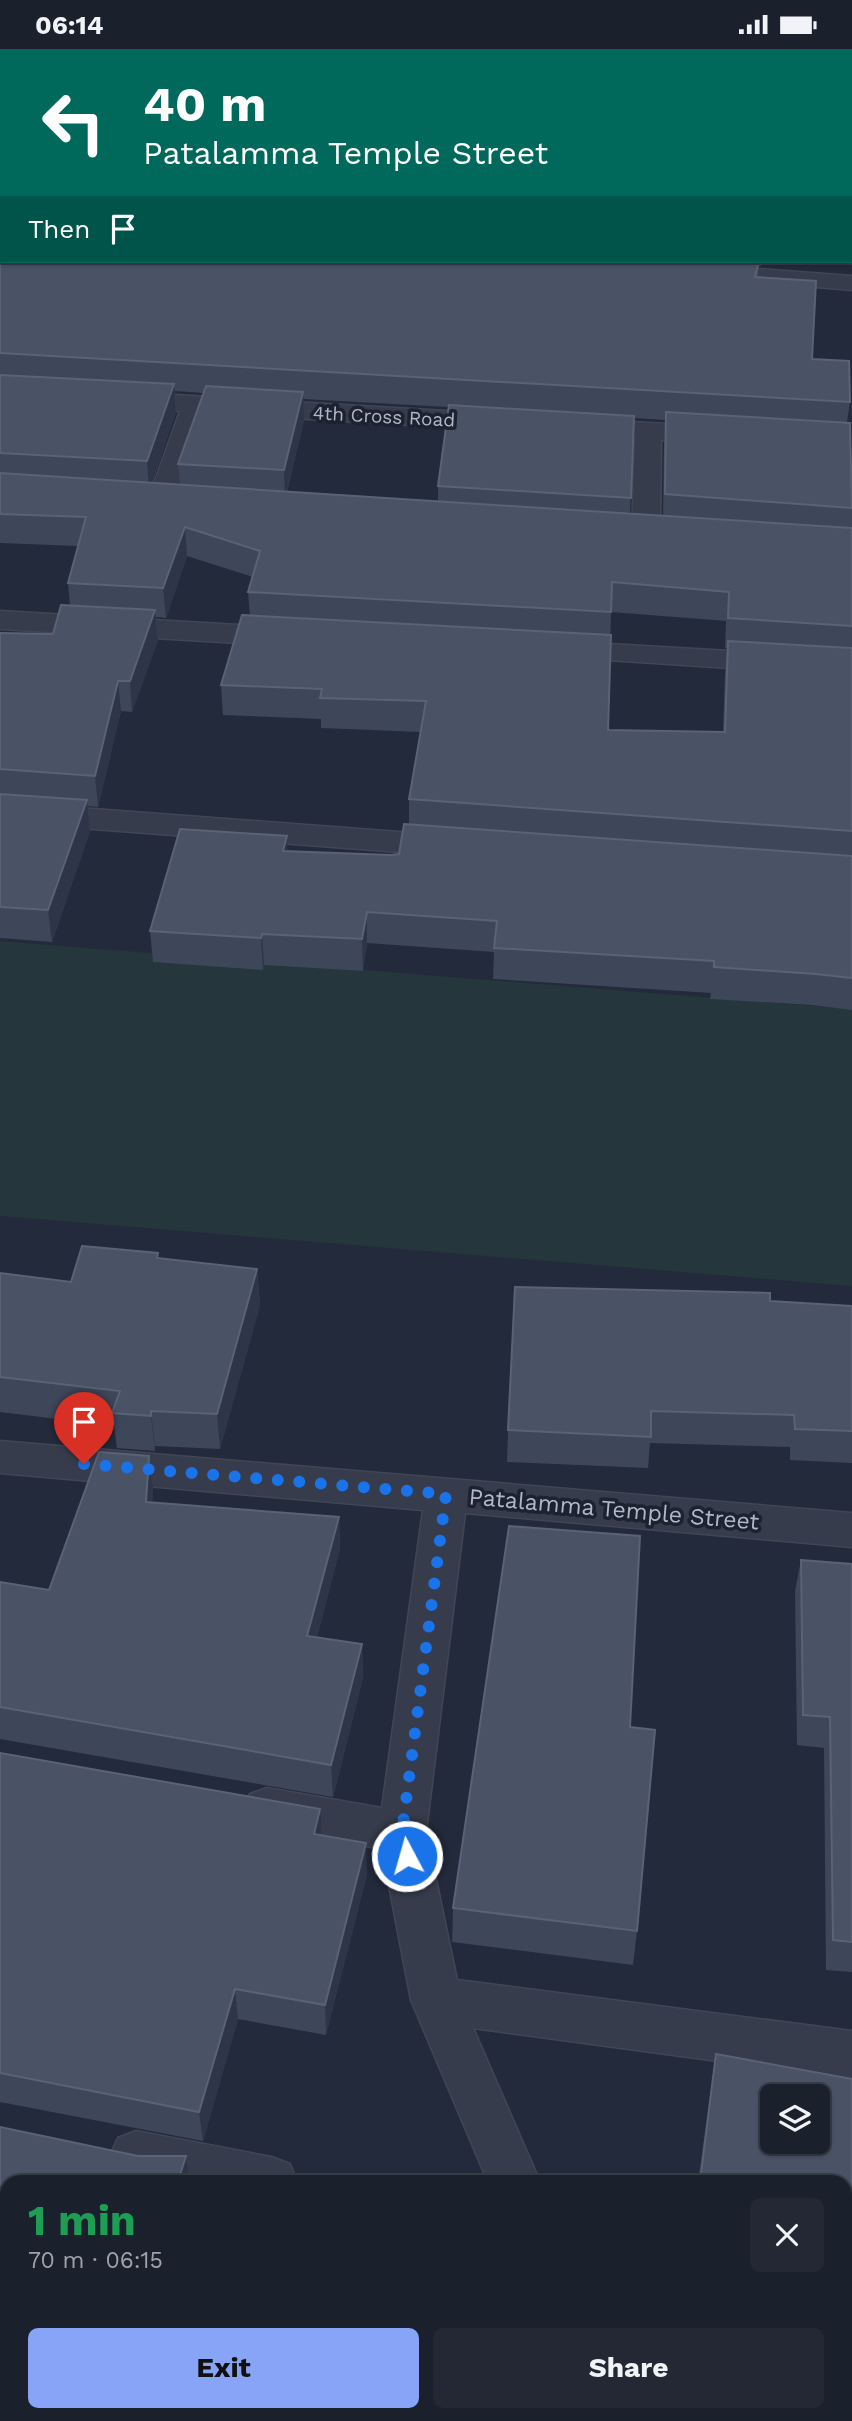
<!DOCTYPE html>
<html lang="en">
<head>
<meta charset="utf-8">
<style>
	body { margin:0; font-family:"Work Sans",sans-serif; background:#232834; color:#f1f3f6; height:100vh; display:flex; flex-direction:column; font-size:26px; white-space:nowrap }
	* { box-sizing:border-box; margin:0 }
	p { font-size:23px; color:#9fa3a9 }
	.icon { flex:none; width:38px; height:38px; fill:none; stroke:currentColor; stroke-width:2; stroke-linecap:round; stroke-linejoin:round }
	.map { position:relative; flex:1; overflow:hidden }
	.drawer { position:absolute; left:0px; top:2126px; width:852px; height:247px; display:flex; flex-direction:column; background:#1a202c; border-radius:21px 21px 0 0; box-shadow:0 2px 5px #0004,0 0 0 2px #383e48 }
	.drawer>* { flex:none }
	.guide { position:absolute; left:0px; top:0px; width:852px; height:214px; box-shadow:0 2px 5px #0004,0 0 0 2px #383e48; background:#00695c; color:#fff; overflow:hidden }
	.controls { position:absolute; left:760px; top:2035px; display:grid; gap:14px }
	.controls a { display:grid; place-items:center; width:70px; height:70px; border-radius:10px; background:#1a202c; box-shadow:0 2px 5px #0004,0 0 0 2px #383e48; font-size:35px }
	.pin { position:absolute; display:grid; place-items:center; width:60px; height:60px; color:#fff; margin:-72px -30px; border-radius:50% 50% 50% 0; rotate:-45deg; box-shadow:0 0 7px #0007 }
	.pin .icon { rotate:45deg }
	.me { position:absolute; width:77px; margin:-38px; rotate:354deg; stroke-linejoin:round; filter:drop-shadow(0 0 5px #0008) }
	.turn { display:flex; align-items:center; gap:24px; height:147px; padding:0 28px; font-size:32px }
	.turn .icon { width:91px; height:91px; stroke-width:2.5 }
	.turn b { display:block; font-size:49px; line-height:60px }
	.then { display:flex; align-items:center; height:66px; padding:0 28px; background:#0003; gap:14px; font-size:26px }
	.round { display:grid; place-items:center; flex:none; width:74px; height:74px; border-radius:10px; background:#232834 }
	.overview { display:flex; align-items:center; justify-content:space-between; height:119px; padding:0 28px }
	h1 { font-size:42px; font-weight:700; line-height:52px; color:#1e9e55 }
	.action { display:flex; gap:14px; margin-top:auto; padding:14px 28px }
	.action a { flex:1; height:80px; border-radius:10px; background:#88a4f6; color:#111; font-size:28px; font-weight:700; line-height:80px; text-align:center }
	.action a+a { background:#232834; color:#f1f3f6 }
	.status { display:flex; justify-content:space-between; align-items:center; height:49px; padding:0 35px; background:#1a202c; direction:ltr }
	.status svg { height:19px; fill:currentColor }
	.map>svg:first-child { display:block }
	.green { fill:#25363c }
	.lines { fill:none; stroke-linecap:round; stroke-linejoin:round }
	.minor-casing { stroke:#404654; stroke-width:3 }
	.primary-casing { stroke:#404654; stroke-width:3 }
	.minor { fill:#373c4c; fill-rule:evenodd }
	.primary { fill:#555b6c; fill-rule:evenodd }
	.wall { fill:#3e465a; fill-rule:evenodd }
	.shaded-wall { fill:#2e3549 }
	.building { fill:#4a5266; stroke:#5a6275; stroke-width:2; fill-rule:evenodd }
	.route { stroke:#1a73e8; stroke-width:12; stroke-dasharray:0 21.6 }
	.labels { text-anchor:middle; stroke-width:7; stroke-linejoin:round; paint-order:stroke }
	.far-street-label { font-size:19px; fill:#b2b7c7; stroke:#1c2230 }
	.street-label { font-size:23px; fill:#b2b7c7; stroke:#1c2230 }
</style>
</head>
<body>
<div class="status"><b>06:14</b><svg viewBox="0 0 49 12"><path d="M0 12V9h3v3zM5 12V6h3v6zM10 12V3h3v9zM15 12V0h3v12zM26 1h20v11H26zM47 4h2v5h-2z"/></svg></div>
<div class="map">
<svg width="852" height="2372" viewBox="0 0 852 2372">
	<rect width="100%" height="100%" fill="#232a3b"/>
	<path class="green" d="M0,892l852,68v277l-852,-70z"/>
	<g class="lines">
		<defs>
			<path id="minor" d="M850,5h2v12h-2z
				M850,76h2v14h-2z
				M0,80h2v14h-2z
				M0,148h2v14h-2z
				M850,153h2v14h-2z
				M704,216l148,11v14l-157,-13 -3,-5 3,-5z
				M124,343l373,22 9,2 4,6 -4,6 -9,2 -292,-17 -30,90 -4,6h-20l-4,-6 33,-92 -65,-5 -4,-6 4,-6z
				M582,370l136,8 9,2 4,6 -4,6 -9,2 -57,-3 -1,95 -4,6 -10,2 -10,-2 -4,-6 3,-97 -62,-5 -4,-6 4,-6z
				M0,562l288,17 10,3 5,6 -5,6 -10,3 -288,-17z
				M558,592l294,17v18l-305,-20 -4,-6 4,-6z
				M0,753l452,34 12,3 4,7 -4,7 -12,3 -452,-34z
				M0,1392l852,72v34l-387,-34 -39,319 31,148 395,51v48l-379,-51 67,154h-52l-77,-182 -29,-151 -115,-21 -17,-6 -7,-14 7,-14 17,-6 115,20 41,-298 -423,-37z
				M136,2082l135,26 19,7 7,18 -161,-1 -18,-7 -8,-18 8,-18z
				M699,2366h60l2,6h-60z"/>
			<path id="primary" d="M22,0h21l-22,2z
				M60,0h21l-22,2z
				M0,18h2l-2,13z
				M0,57h2l-2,15z"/>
		</defs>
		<use href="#minor" class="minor-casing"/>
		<use href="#primary" class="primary-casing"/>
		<use href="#minor" class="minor"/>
		<use href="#primary" class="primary"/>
	</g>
	<path class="wall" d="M0,175l2,37h761l-2,5h-2l-1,11 54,82 38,43 -3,20 4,52h1v536l-41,-5 -101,-6 1,-6 -218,-14 1,-27 -127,-9 -4,28 -99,-6 -1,5 -110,-8 -3,-31 138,-80 103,4 8,-1 10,-30v-25l12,-67 -100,-4v-9l-98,-4 -2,-30 29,-69 -2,-24 5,-15 -66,-21 -21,62 -10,-1 2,23 -26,72 -11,-1 -23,96 -10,-1 2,25 -38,111 -52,-4v-305l53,1 17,-28 -2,-23 10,-37 -78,-3zM175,342l29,2 -26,71 2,21 -28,-2 24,-71zM303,350l145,8 -10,79v15l-151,-9 17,-72zM634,369l31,2 -1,21 -1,75 -33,-2zM611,563l115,9 -1,27h2l-2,24 -2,60 -115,-2z
		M159,1209l98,11 3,36 -40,144 -65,-3v5l-38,-3 -3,-22 -114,-14v-139l71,9z
		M770,1252l82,5v157l-62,-3v-13l-140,-4 -2,25 -141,-6 1,-32z
		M149,1407l4,33 -1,13 187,15 1,32 -23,88 45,7 1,33 -30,120 -333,-58v-157l49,8z
		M801,1511l51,4v408l-26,-2 -2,-222 -27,-3 -2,-154z
		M0,1704l321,82 46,39 -41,161 -88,-16 -35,122 -203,-39z
		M453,1859l184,23 -4,34 -181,-23z
		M716,2005l136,25v276l-7,-1v-172h-147l13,-94z
		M0,2078l7,55v174l-7,-2z
		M298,2366h199l-1,6h-170z"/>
	<path class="shaded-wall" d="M174,335l2,28 -27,78 -2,-29z
		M303,343l1,28 -19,79 -1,-29z
		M185,478l2,29 -21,62 -3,-30z
		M155,561l3,30 -26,72 -2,-31z
		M118,632l3,30 -23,96 -3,-31z
		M87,751l3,31 -38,111 -4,-32z
		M287,787l1,31 -5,-16z
		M367,863v31l-4,28 -1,-32z
		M262,885l2,31 -1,5 -2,-32z
		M257,1220l3,36 -40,144 -3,-35z
		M151,1362l4,35v5l-4,-35z
		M149,1407l4,33 -3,46 -4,-33z
		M339,1468l1,32 -31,119 -2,-32z
		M362,1595l1,33 -30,120 -2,-32z
		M320,1760l2,32 -8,-7z
		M366,1794l1,31 -41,161 -1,-30z
		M235,1940l3,30 -35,122 -4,-29z
		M186,2107l4,26h-12v-1z
		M4,2267l3,9v27l-7,-23z
		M494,2366h3l-1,6h-3z"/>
	<path class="building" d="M326,0h317v2h-318z
		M2,173v39h757l-4,16 61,4 -4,78 37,2 1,41 -850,-49v-129z
		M0,326l174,9 -27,77 -147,-8z
		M206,337l97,6 -19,78 -106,-6z
		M449,356l185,11 -3,82 -193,-12z
		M666,363l184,11 2,85 -187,-14z
		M0,424l852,55v98l-124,-8 1,-26 -117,-10 -1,30 -363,-20 12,-41 -75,-24 -22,61 -95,-5 18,-66 -86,-3z
		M61,556l94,5 -25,71h-12l-23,95 -95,-7v-136l53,1z
		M242,566l369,20 -3,95 117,2 3,-91 124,7v183l-443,-32 17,-98 -106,-3 2,-9 -101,-4z
		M0,745l87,6 -39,110 -48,-3z
		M404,775l448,32v122l-37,-4 -101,-7v-6l-220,-13 3,-27 -130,-9 -5,27 -100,-5 -1,4 -111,-7 30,-102 107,7 -4,15 108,4 8,-1z
		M82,1197l76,7 -1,5 100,11 -40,145 -66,-3v5l-39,-3 8,-22 -120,-14v-104l71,9z
		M515,1238l255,6v8l82,5v125l-57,-2 -1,-14 -143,-4v26l-143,-7z
		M99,1403l50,4 -3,46 193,15 -32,119 55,8 -31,121 -331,-58v-125l49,8z
		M509,1477l131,10 -10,191 25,3 -18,201 -184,-23z
		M801,1511l51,4v378l-19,-2 -3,-223 -27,-2z
		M0,1704l320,56 -6,25 52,9 -41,162 -90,-16 -36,123 -199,-39z
		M716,2005l136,25v243l-7,-1v-139h-145zM772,2048h45v45h-45z
		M0,2078l138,29h48l-8,25 1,1h-172v135l-3,-1 -4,13z
		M422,2366h72l-1,6h-42z"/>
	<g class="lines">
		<path class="route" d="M84,1415l362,30 -44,338 5,24"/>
	</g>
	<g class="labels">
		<g class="far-street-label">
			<text transform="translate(384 367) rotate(3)" y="7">4th Cross Road</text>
		</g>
		<g class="street-label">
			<text transform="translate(614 1460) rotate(5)" y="8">Patalamma Temple Street</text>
		</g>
	</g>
</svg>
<div class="controls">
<a><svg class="icon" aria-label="layers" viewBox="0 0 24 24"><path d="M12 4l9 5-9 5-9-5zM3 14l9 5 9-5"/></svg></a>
</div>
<div class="pin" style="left:84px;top:1415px;background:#d93025"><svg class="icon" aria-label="arrive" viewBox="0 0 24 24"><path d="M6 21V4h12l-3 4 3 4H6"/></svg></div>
<svg class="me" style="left:407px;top:1807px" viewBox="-20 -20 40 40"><circle r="17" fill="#1a73e8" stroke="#fff" stroke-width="3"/><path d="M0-11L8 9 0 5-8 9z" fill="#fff"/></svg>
<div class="guide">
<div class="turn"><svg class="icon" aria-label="left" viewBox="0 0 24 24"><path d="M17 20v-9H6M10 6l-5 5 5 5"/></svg><div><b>40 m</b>Patalamma Temple Street</div></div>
<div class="then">Then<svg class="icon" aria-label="arrive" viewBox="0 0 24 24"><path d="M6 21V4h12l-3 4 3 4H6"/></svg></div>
</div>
<section class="drawer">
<div class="overview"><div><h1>1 min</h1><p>70 m · 06:15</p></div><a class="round"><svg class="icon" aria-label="close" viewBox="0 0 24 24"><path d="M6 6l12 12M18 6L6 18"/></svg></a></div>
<div class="action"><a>Exit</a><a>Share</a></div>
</section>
</div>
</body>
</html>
